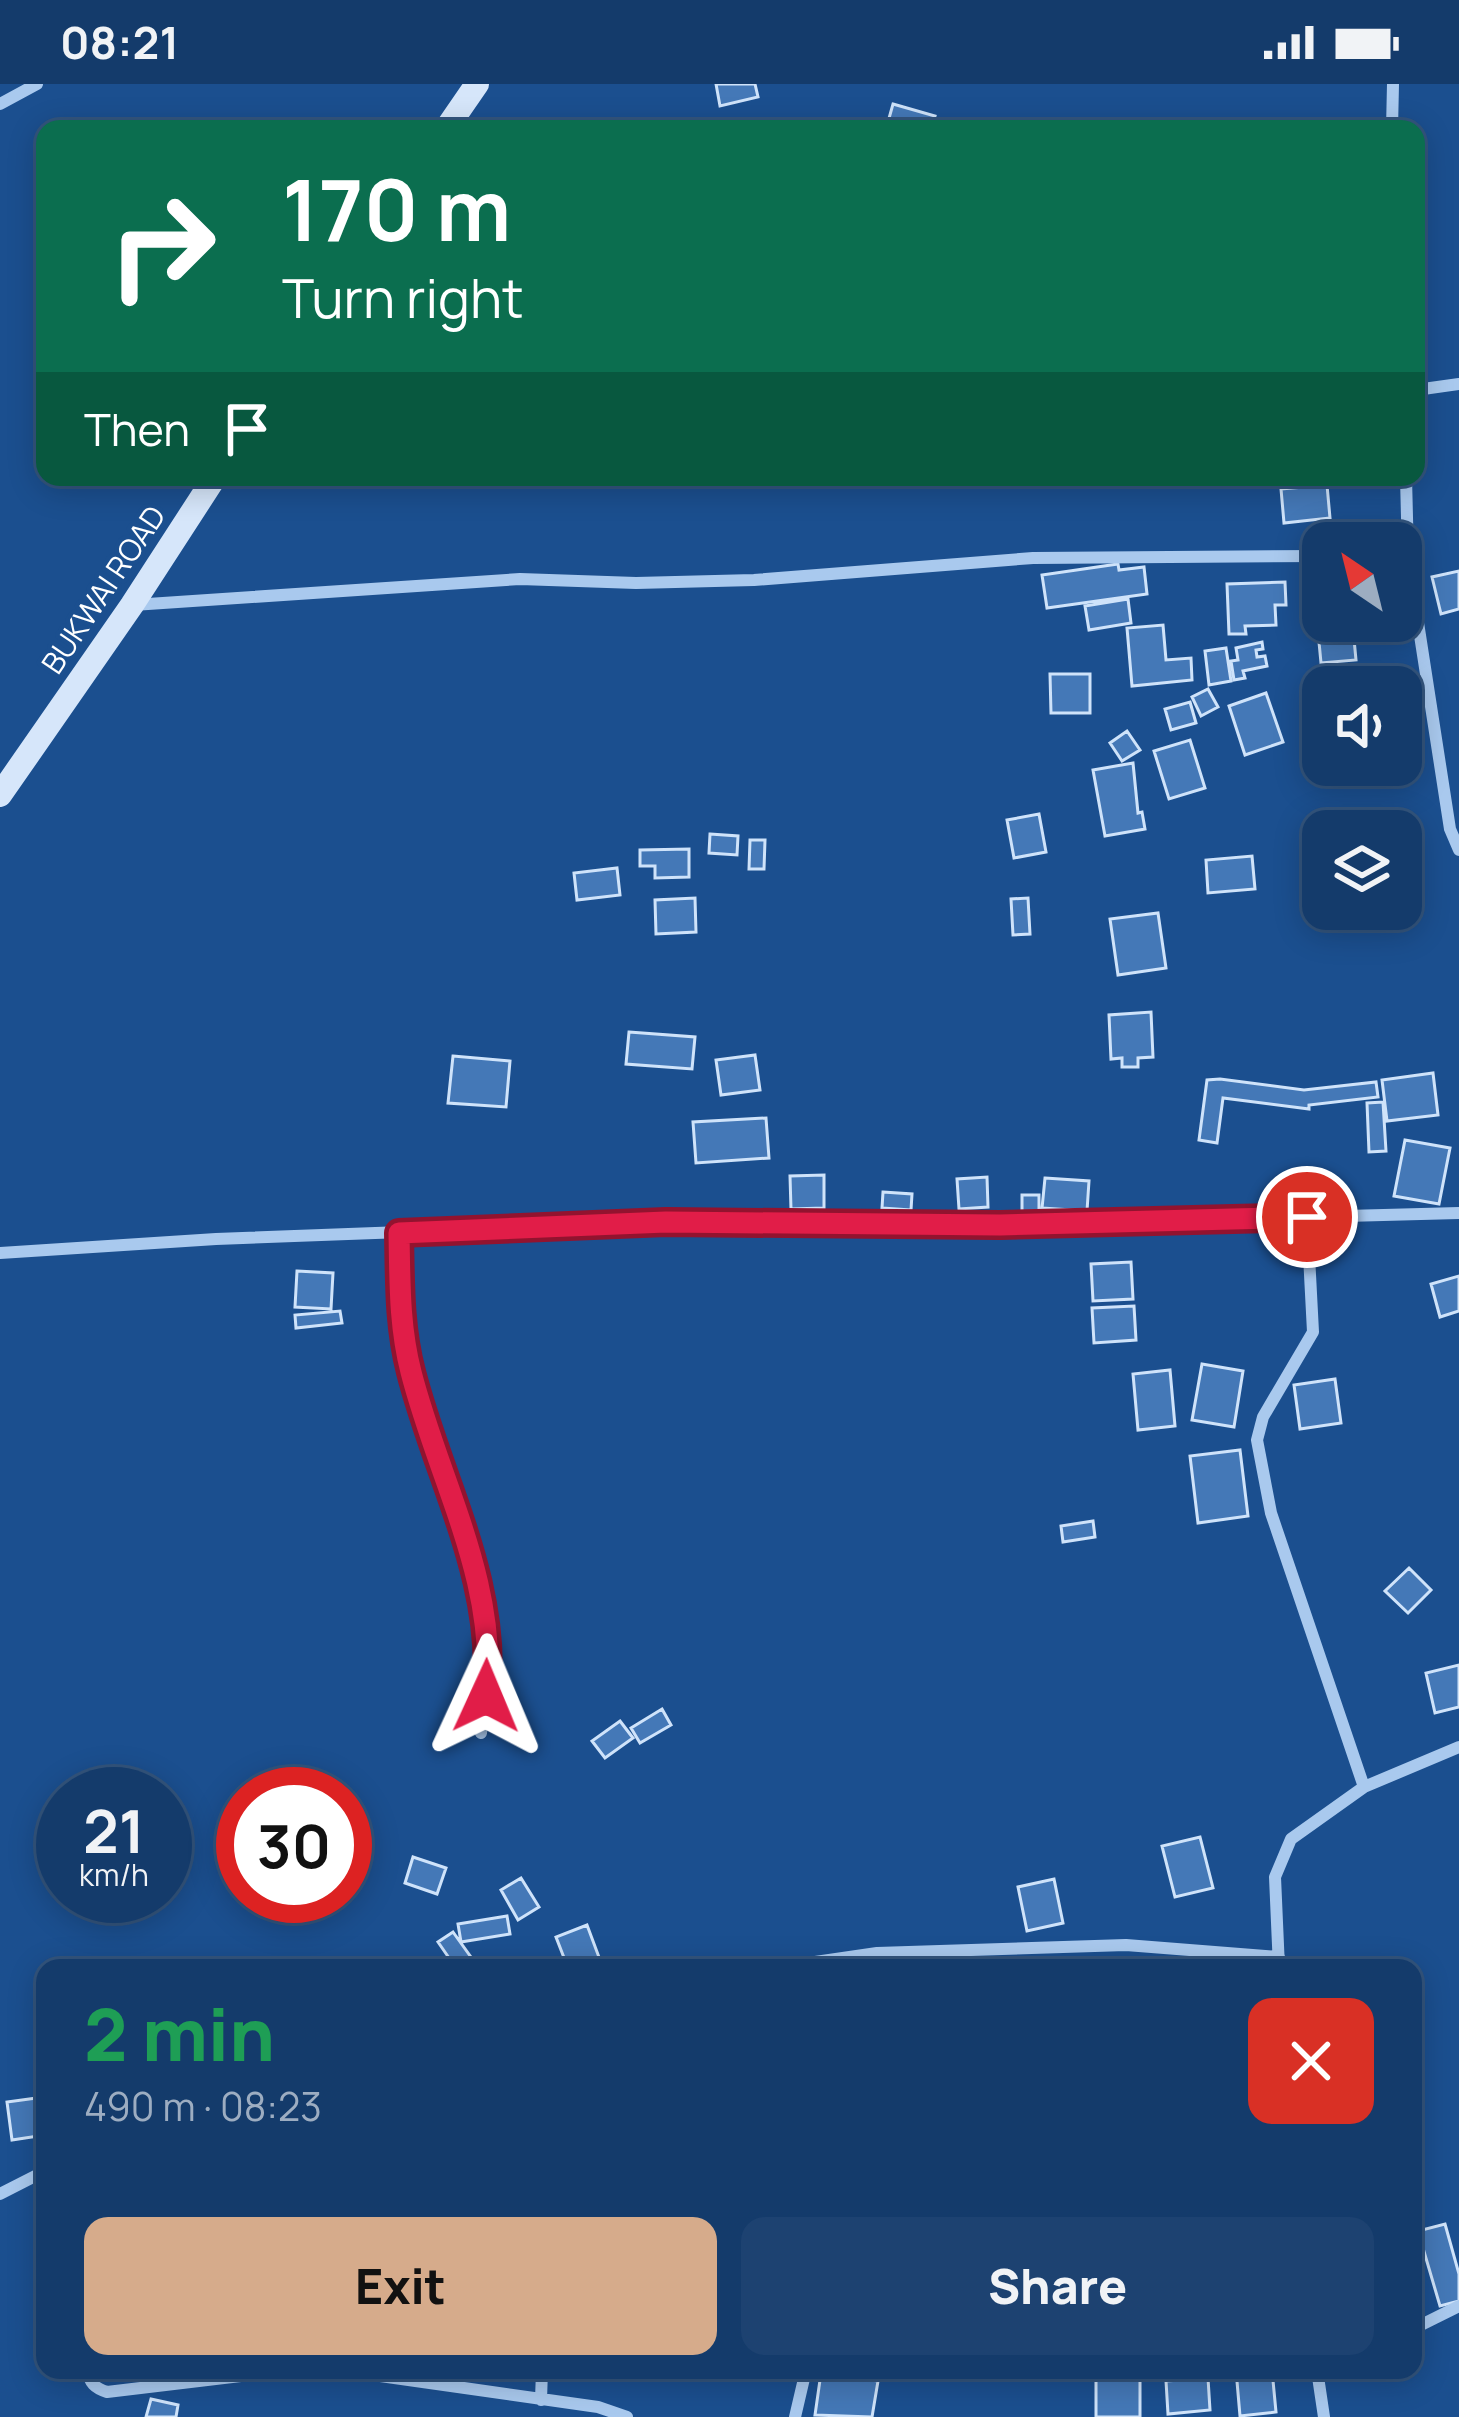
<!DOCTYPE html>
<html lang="en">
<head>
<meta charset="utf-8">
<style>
	body { margin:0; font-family:Manrope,sans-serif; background:#1d4271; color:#f1f3f6; height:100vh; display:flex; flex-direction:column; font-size:45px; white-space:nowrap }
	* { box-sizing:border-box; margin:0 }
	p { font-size:39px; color:#9dadc1 }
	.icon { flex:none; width:66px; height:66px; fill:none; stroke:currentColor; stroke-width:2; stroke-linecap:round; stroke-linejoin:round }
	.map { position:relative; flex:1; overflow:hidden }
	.details { position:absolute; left:36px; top:1875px; width:1386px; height:420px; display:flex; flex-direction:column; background:#143b6b; border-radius:24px; box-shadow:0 6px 30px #0003,0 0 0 3px #33557e }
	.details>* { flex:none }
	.guide { position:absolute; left:36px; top:36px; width:1389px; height:366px; border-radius:24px; box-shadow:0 6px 30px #0003,0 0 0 3px #33557e; background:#0b6e4f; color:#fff; overflow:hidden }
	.needle { width:78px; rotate:325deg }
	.fabs { position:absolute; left:1302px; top:438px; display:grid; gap:24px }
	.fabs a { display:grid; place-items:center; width:120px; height:120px; border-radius:24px; background:#143b6b; box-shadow:0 6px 30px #0003,0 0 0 3px #33557e; font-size:60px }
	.speed { position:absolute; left:36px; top:1683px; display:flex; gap:24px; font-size:60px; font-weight:700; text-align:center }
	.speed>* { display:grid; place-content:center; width:156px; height:156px; border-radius:50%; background:#143b6b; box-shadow:0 6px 30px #0003,0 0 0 3px #33557e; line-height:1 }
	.speed small { font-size:30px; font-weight:400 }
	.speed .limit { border:18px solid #d22; background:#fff; color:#111 }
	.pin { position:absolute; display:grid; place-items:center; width:102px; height:102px; color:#fff; margin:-51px; border:6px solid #fff; border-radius:50%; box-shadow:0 3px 12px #0007 }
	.me { position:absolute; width:132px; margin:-66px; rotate:1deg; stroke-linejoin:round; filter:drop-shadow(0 0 9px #0008) }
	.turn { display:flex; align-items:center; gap:42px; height:252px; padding:0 48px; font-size:54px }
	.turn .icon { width:156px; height:156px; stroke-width:2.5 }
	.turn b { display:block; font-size:84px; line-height:102px }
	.then { display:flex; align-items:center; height:114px; padding:0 48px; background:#0003; gap:24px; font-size:45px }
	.round { display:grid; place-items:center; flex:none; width:126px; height:126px; border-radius:24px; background:#1d4271 }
	.head { display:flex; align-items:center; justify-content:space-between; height:204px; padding:0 48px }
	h1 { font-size:72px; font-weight:800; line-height:90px; color:#1e9e55 }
	.button { display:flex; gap:24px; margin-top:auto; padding:24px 48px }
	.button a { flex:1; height:138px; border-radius:24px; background:#d6ab8b; color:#111; font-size:48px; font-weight:800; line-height:138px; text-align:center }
	.button a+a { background:#1d4271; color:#f1f3f6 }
	.status { display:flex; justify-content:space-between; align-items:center; height:84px; padding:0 60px; background:#143b6b; direction:ltr }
	.status svg { height:33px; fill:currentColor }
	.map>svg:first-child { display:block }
	.building { fill:#4478b7; stroke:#cfe3fa; stroke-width:3 }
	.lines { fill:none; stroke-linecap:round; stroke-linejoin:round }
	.street { stroke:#a9c9ee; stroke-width:12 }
	.secondary { stroke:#d6e6fa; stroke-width:24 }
	.route-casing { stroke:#92132f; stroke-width:30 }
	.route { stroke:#e11d48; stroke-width:21 }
	.labels { text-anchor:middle; stroke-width:9; stroke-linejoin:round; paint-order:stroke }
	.street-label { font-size:30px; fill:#fff; stroke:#1b4f8f }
</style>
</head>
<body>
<div class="status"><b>08:21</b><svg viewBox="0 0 49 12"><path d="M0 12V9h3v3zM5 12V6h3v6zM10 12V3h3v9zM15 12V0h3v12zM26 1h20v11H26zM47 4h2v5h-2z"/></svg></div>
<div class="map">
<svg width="1459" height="2333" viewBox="0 0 1459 2333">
	<rect width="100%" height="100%" fill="#1b4f8f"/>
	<path class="building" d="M716,0h39l3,13 -38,9z
		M893,20l42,12 -4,13h-45z
		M1327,401l3,33 -46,5 -3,-34z
		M1118,480l1,6 25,-3 3,27 -100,14 -5,-33z
		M1459,487v38l-18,5 -9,-37z
		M1285,498l1,23h-11l1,20 -31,1 1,8h-17l-2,-50z
		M1128,515l3,24 -42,7 -4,-24z
		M1163,541l3,35 25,-2 1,22 -60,6 -5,-58z
		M1354,555l2,21 -35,3 -2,-21z
		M1262,558l1,7 -7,1 1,7 8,-1 2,10 -24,5 2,7 -11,2 -3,-19 7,-1 -2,-12z
		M1226,564l5,33 -22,4 -4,-34z
		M1050,590h40v39h-39z
		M1208,605l10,18 -17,9 -9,-19z
		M1266,609l17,49 -38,13 -16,-49z
		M1190,618l6,21 -25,7 -6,-21z
		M1127,647l13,19 -18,11 -12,-18z
		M1190,656l15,48 -36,11 -15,-48z
		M1133,679l5,50 4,-1 3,17 -40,7 -12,-66z
		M1039,730l7,38 -32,6 -7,-38z
		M710,750l28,2 -1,19 -28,-2z
		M750,756h15l-1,29h-15z
		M689,765v28l-34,1v-12h-15v-16z
		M1252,772l3,33 -47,4 -2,-33z
		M617,784l3,27 -43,5 -3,-27z
		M695,814l1,34 -40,2 -1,-34z
		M1028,814l2,36 -17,1 -2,-36z
		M1158,829l8,55 -48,7 -8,-56z
		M1151,928l2,45 -15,1v9h-16v-9l-11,1 -2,-44z
		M629,948l66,5 -3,32 -66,-5z
		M755,971l5,35 -39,5 -5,-35z
		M453,972l57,5 -4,46 -58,-4z
		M1433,989l5,42 -51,6 -5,-41z
		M1220,995l84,11 72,-8 2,15 -69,8v4l-86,-11 -6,45 -18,-3 8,-60z
		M1383,1018l3,49 -17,1 -2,-49z
		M766,1034l3,40 -73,5 -3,-41z
		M1405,1056l45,8 -11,56 -45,-8z
		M824,1091v33l-33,1 -1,-33z
		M987,1093l1,30 -29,2 -2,-30z
		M1045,1094l44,3 -2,30 -45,-3z
		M883,1108l29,2 -1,16 -29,-2z
		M1022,1111h17v30h-17z
		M1131,1178l2,37 -40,2 -2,-37z
		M297,1187l36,2 -2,36 -36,-2z
		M1459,1192v35l-19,6 -9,-33z
		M1134,1222l2,34 -42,3 -2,-35z
		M340,1227l2,12 -46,5 -1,-13z
		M1202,1280l41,7 -9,56 -42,-7z
		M1170,1286l5,56 -37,4 -5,-56z
		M1335,1295l6,44 -41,6 -6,-44z
		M1240,1366l8,66 -50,7 -8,-67z
		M1093,1437l2,16 -32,5 -2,-16z
		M1409,1484l22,22 -23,23 -23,-22z
		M1459,1581v42l-24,6 -9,-40z
		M662,1625l9,16 -31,18 -9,-15z
		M620,1637l13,17 -28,20 -13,-17z
		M1200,1753l13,51 -38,9 -13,-51z
		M413,1773l33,11 -9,26 -32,-11z
		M521,1794l18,29 -21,13 -17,-30z
		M1054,1795l9,44 -36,8 -9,-44z
		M507,1832l3,18 -49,8 -3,-18z
		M587,1841l16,43h-35l-12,-31z
		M453,1848l20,28 -11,8h-6l-18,-26z
		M44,2013l1,38 -33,5 -5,-38z
		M1445,2140l14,50v27l-19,5 -22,-75z
		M1236,2286h36l4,42 -36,4z
		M821,2289l57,8 -6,36 -57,-2z
		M1096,2292h44v41h-44z
		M1208,2294l2,32 -42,4 -2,-33z
		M151,2315l27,6 -2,12h-30z"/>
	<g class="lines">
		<path class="street" d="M0,20l37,-20
			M1392,45l1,-45
			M1416,306l43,-6
			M1406,393l2,81 42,271 9,21
			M133,521l387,-26 116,4 118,-3 279,-22 290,-2
			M399,1149l3,98 10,45 41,120 29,106 8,57 -9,74
			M0,1169l216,-14 450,-17 334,3 459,-12
			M1364,1703l95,-40
			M774,1884l103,-15 249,-8 153,12
			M1279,1884l-4,-91 16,-38 73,-52 -93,-274 -14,-73 6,-23 50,-85 -6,-115
			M0,2110l45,-23
			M1413,2245l46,-23
			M88,2286c1,13 7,18 19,22l185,-22
			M297,2286l48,1 253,36 29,10
			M1317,2286l7,47
			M541,2316l1,-30
			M795,2333l11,-47"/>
		<path class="secondary" d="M446,45l31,-45
			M0,711l132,-190 83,-128"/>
	</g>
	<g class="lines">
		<defs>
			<path id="route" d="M486,1612c13,-113 -48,-217 -75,-324 -12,-46 -11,-92 -12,-139l267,-11 334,3 307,-8"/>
		</defs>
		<use href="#route" class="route-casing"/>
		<use href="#route" class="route"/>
	</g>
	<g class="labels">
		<g class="street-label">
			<text transform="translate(104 506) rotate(-56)" y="10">BUKWAI ROAD</text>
		</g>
	</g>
</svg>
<div class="fabs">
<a><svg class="needle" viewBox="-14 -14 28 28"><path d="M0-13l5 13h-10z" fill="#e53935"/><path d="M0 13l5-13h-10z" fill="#9dadc1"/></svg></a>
<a><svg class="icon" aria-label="sound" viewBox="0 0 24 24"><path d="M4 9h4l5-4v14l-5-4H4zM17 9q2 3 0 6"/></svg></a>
<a><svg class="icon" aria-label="layers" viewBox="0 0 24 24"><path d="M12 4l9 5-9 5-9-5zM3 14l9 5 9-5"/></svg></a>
</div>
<div class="speed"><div>21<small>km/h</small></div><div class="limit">30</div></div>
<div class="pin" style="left:1307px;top:1133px;background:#d93025"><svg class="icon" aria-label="arrive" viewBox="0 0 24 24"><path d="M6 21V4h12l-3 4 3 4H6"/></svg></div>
<svg class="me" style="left:486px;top:1612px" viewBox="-20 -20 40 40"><path d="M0-17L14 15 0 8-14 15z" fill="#e11d48" stroke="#fff" stroke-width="4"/></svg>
<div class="guide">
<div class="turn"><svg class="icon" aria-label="right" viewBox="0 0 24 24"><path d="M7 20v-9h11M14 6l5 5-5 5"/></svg><div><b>170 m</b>Turn right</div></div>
<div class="then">Then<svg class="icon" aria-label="arrive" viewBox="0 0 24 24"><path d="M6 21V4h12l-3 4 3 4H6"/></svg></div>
</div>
<section class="details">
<div class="head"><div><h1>2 min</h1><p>490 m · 08:23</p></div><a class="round" style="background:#d93025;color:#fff"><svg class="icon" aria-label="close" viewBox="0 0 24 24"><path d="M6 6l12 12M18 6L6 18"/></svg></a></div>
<div class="button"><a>Exit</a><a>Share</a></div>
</section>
</div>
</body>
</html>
